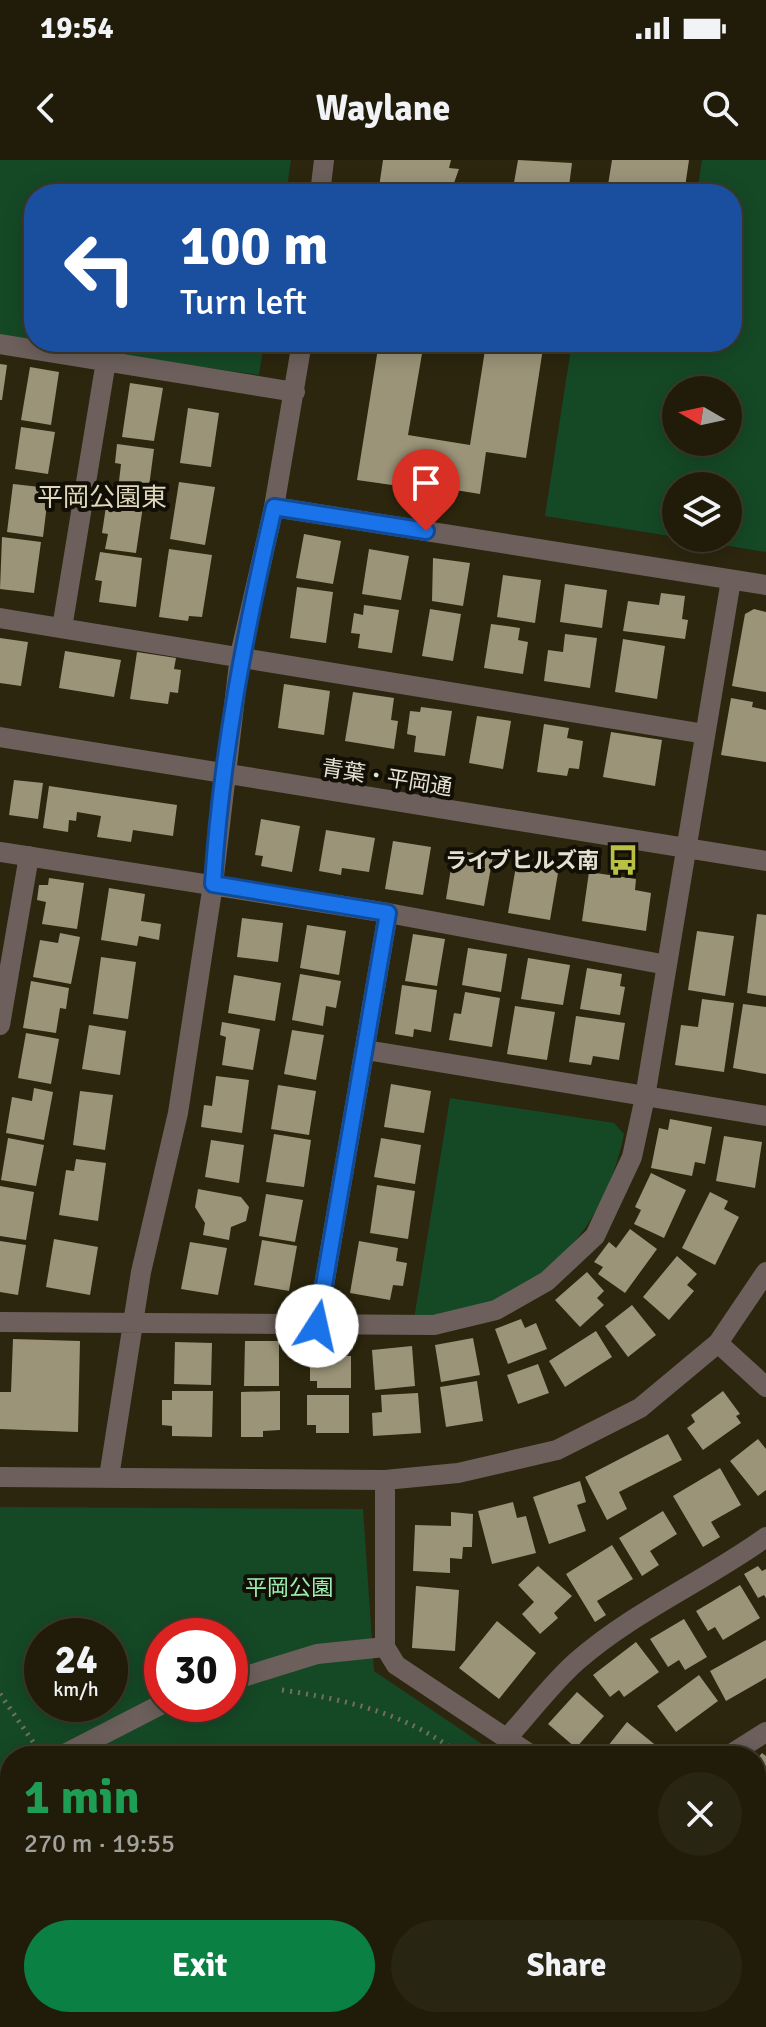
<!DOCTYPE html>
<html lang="en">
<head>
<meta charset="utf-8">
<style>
	body { margin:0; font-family:Signika,"Noto Sans JP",sans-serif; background:#292513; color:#f1f3f6; height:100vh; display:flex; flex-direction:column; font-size:30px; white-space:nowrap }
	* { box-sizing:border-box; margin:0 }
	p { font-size:26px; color:#a2a19c }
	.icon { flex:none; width:44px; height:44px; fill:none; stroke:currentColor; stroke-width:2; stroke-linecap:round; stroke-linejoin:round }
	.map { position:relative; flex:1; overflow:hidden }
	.details { position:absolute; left:0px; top:1586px; width:766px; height:282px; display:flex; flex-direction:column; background:#211c0a; border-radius:32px 32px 0 0; box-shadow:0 4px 20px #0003,0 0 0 2px #3e3a2b }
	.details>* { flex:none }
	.top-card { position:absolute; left:24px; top:24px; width:718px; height:168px; border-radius:32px; box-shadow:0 4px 20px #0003,0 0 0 2px #3e3a2b; background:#1a4fa0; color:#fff; overflow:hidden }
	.needle { width:52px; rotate:279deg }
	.tools { position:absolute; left:662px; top:216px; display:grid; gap:16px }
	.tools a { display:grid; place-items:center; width:80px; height:80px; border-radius:50%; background:#211c0a; box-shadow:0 4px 20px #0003,0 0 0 2px #3e3a2b; font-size:40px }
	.speed { position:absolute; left:24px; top:1458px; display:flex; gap:16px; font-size:40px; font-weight:700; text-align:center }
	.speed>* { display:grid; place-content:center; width:104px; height:104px; border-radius:50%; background:#211c0a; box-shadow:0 4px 20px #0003,0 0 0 2px #3e3a2b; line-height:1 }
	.speed small { font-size:20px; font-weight:400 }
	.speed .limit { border:12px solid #d22; background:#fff; color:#111 }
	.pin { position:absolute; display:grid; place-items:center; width:68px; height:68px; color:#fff; margin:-82px -34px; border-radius:50% 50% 50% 0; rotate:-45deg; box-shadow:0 0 8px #0007 }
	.pin .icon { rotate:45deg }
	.me { position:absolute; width:88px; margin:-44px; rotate:10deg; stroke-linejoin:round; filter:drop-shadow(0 0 6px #0008) }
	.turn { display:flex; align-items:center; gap:28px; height:168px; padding:0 24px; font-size:36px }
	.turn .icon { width:104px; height:104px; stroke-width:2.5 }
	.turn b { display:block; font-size:56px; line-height:68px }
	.round { display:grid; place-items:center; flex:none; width:84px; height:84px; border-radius:42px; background:#292513 }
	.summary { display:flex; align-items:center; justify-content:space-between; height:136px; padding:0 24px }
	h1 { font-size:48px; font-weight:700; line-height:60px; color:#1e9e55 }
	.primary-button { display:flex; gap:16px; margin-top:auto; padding:16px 24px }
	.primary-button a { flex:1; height:92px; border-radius:48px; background:#0b8043; color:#fff; font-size:32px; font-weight:700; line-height:92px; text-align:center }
	.primary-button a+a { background:#292513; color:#f1f3f6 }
	.status { display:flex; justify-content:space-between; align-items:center; height:56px; padding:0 40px; background:#211c0a; direction:ltr }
	.status svg { height:22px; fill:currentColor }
	header { display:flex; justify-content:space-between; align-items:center; height:104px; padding:0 24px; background:#211c0a; font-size:36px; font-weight:700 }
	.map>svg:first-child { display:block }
	.green { fill:#154926; fill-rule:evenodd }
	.building { fill:#9b9479 }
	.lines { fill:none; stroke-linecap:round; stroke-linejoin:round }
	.path { stroke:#746f5b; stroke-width:5; stroke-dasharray:2 6; stroke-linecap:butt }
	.minor { stroke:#6d605c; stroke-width:20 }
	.route-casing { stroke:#114b97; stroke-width:20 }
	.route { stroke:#1a73e8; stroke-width:14 }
	.labels { text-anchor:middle; stroke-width:8; stroke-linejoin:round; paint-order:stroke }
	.street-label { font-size:22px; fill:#e4e1d2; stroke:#120f06 }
	.poi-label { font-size:22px; font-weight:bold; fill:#e4e1d2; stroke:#120f06; text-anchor:end }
	.park-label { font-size:22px; fill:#9bedb0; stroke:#120f06 }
	.quarter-label { font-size:26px; fill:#ded7bb; stroke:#120f06 }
</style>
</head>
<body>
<div class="status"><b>19:54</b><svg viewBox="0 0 49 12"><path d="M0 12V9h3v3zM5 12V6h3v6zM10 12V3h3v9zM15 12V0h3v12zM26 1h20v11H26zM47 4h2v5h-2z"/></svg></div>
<header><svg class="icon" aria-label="back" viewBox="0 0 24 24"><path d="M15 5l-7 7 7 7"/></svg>Waylane<svg class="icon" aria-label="search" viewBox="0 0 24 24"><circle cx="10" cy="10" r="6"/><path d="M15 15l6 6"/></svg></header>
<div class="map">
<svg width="766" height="1867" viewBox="0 0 766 1867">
	<rect width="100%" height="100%" fill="#2c260e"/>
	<path class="green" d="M0,0h291l-5,34h-252v148h230l-5,33 -259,-36z
		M702,0h64v392l-84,-14h46v-52h-52v51l-131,-21 27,-174h160v-148h-35zM676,230h52v52h-52z
		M450,938l164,25 10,11c-16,78 -58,136 -132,168 -11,4 -23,12 -34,14 -14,3 -30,2 -44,3z
		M0,1347l363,2 11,162 126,85h-490v262h746v-90l10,6v93h-766zM42,1476h68v68h-68zM162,1476h68v68h-68z"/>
	<path class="building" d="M383,0h68l-2,8 10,1 -9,25h-72z
		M518,0l54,3 -4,31h-56z
		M612,0h77l-5,34 -77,-3z
		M379,182h45l-16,93 62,10 15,-95 -38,-8h97l-18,116 -40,-6 -6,42 -87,-14 -1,5 -35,-5z
		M0,204l7,1 -5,35h-2z
		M30,207l29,5 -8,53 -30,-5z
		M130,223l33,5 -9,53 -32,-4z
		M188,248l31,5 -8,54 -31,-4z
		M21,267l34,5 -7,42 -33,-5z
		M117,284l37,5 -6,45 -30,-4 3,-26 -6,-1z
		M179,322l36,5 -10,58 -35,-6z
		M13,324l36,4 -6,49 -36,-5z
		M107,340l36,6 -7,47 -31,-4 3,-15 -6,-1z
		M304,374l37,7 -8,43 -37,-6z
		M2,377l39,5 -7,51 -34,-4z
		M169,389l43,6 -10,62 -13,-1 -1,5 -29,-4z
		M369,389l40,7 -8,44 -39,-6z
		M100,392l42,6 -6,49 -37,-5 3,-21 -7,-1z
		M433,398l37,5 -7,43 -31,-5z
		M503,415l38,5 -6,43 -38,-6z
		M565,424l42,6 -5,38 -42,-6z
		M297,427l36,5 -7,51 -36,-5z
		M661,433l24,3 -3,23 6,1 -3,19 -62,-8 5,-30 31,4z
		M364,445l35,5 -7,43 -34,-5 2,-14 -9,-1 3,-20 9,2z
		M430,449l31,5 -8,47 -31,-5z
		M754,449l12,3v80l-34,-6 13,-72z
		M491,464l29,4 -2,12 10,2 -5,32 -39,-6z
		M565,474l32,4 -7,50 -46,-7 4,-31 15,2z
		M0,478l28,4 -7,44 -21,-3z
		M623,479l42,7 -8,53 -42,-7z
		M65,491l56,9 -7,37 -55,-9z
		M137,492l39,6 -2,11 7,1 -3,23 -8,-1 -2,12 -38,-5z
		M284,524l46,7 -6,44 -46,-7z
		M353,532l41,6 -3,22 7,1 -4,28 -49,-8z
		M731,538l22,4 -1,5 14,3v52l-45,-7z
		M421,547l31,4 -7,45 -31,-4 2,-16 -9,-2 3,-23 10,1z
		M477,556l34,5 -8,48 -34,-6z
		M544,564l25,4 -2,10 16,3 -4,28 -10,-1 -2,8 -30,-4z
		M611,572l51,8 -7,46 -52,-9z
		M14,620l29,3 -5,36 -29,-4z
		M49,626l128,19 -4,31 -40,-6 -2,12 -34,-5 4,-21 -24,-4 -1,9 -7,-1 -1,12 -25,-4z
		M261,659l39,7 -8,46 -31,-6 2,-10 -8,-1z
		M326,670l49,8 -6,34 -27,-4 -1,7 -22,-4z
		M393,681l38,6 -8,48 -38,-6z
		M454,690l39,6 -9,50 -38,-7z
		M517,700l42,7 -9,53 -42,-7z
		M589,712l47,7 -1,11 16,3 -5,38 -64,-10z
		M49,718l35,5 -7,46 -35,-5 4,-22 -9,-2 2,-15h9z
		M109,728l36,6 -4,27 20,3 -2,16 -20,-4 -2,10 -36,-6z
		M757,754l9,1v81l-19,-3z
		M242,758l41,5 -5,39 -41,-5z
		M307,765l39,6 -7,44 -39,-7z
		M697,771l37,5 -9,60 -37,-6z
		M60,773l20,4 -9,47 -38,-7 7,-37 18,3z
		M413,774l32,5 -8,47 -32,-5z
		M468,788l39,6 -6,38 -39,-7z
		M101,797l35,5 -8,57 -35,-5z
		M528,798l42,7 -7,40 -42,-6z
		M587,808l35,6 -2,12 5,1 -5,28 -40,-6z
		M300,814l41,7 -5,27 -10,-2 -3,20 -31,-6z
		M234,815l47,8 -6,38 -47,-8z
		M31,821l38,7 -3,21 -6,-1 -4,25 -33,-5z
		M402,825l35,5 -6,42 -17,-3 -1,8 -18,-3z
		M465,832l35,6 -8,49 -43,-7 5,-27 7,1z
		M702,839l32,4 -10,69 -49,-7 6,-40 17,2z
		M743,844l23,3v67l-33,-6z
		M515,846l40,6 -8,48 -40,-6z
		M576,856l49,7 -6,37 -26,-4 -2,9 -22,-3z
		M222,862l38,7 -7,41 -31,-5 4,-28 -6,-2z
		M89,865l37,6 -6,44 -38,-6z
		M292,870l32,5 -8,45 -32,-6z
		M26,873l33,6 -8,45 -33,-6z
		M216,916l33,4 -7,53 -41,-6 3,-22 8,1z
		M391,924l40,7 -7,42 -40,-6z
		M278,925l38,6 -7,44 -38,-6z
		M34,928l19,4 -9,48 -38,-7 6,-36 20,4z
		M80,931l33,4 -8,55 -32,-5z
		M670,959l42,8 -7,37 -10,-2 -3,14 -41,-8 8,-40 9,2z
		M274,974l37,6 -7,47 -38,-5z
		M724,976l38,6 -7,46 -39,-7z
		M8,978l36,7 -8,41 -35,-6z
		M381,978l40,7 -6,39 -41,-7z
		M211,980l33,5 -5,38 -34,-6z
		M76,999l30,4 -8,58 -39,-6 7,-45 8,1z
		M651,1013l35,17 -22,48 -30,-14 7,-14 -6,-3z
		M377,1025l38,6 -7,48 -38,-6z
		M0,1026l34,6 -8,48 -26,-4z
		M198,1029l43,8 8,10 -3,14 -15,6 -2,13 -26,-5 2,-12 -10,-16z
		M710,1032l18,9 -4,8 15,8 -24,48 -33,-17z
		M266,1034l37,6 -8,42 -36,-6z
		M630,1069l27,20 -32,44 -27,-19 5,-7 -9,-5 15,-20 7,6z
		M54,1079l44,8 -8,48 -44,-8z
		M262,1080l35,6 -8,45 -35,-6z
		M0,1081l26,4 -8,50 -18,-3z
		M359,1081l39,7 -2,13 11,2 -4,23 -10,-1 -3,15 -40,-7z
		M190,1082l37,6 -9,47 -37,-6z
		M677,1096l20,18 -10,11 7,6 -25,29 -26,-23z
		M587,1112l17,19 -7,7 7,7 -24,22 -25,-27z
		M632,1145l24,30 -28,22 -23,-31z
		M521,1159l4,9 11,-5 11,26 -39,15 -13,-35z
		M596,1171l16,26 -47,30 -16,-26z
		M473,1178l7,37 -39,7 -6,-37z
		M13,1179l67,2 -2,91 -78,-3v-37h11z
		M245,1181h34v45h-35z
		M175,1182l37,1 -1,42 -37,-1z
		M412,1186l3,40 -40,4 -3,-40z
		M334,1190v6h17v32h-34v-7h-7v-30z
		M538,1204l11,29 -31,11 -11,-29z
		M477,1221l6,40 -37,6 -6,-40z
		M172,1231h41l-1,46 -40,-1v-10l-10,-1v-25h10z
		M280,1231v39l-17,1v6h-22v-45z
		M723,1231l17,23 -4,2 5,7 -38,27 -16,-22 8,-6 -4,-7z
		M418,1233l3,40 -48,3 -1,-23 10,-1 -1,-17z
		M307,1235h42v38h-33v-8h-9z
		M668,1274l14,26 -63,32 8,17 -20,11 -22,-43z
		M758,1279l8,10v41l-8,6 -28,-35z
		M720,1308l21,37 -30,17 9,15 -17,10 -30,-51z
		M580,1321l6,21 -9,3 9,26 -37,13 -16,-47z
		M513,1342l4,16 9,-2 10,37 -44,11 -14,-53z
		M663,1351l14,23 -27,17 9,14 -17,11 -23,-38z
		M451,1352l22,2 -1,33h-9l-1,12 -12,-1v15l-37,-2 2,-46 36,1z
		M612,1385l21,34 -36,22 9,14 -11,7 -29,-48z
		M538,1406l34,30 -18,17 4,5 -18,16 -18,-20 12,-12 -16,-17z
		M758,1406l4,5 4,-2v29l-2,-3 -6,3 -14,-24z
		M740,1425l20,33 -37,22 -8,-13 -7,4 -12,-20z
		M416,1426l43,4 -4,61 -43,-3z
		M684,1459l23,38 -22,13 -6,-10 -11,7 -18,-28z
		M497,1461l39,32 -37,46 -40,-31z
		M766,1480v38l-40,23 -16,-30z
		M636,1482l23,30 -35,25 -5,-7 -9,7 -17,-22z
		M699,1515l19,26 -42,31 -19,-26z
		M577,1532l27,24 -28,32 -28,-24z
		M627,1562l42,34h-69z
		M762,1593l4,3v38l-10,-8v-26z
		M756,1641l10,7 -10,16z
		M766,1669v42l-10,-7v-21z"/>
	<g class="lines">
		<path class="path" d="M282,1530c67,10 126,24 180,66
			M0,1534l38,55
			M756,1796l10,6"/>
		<path class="minor" d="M320,34l4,-34
			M0,184l295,48
			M274,347l492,78
			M0,458l705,116
			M62,468l44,-267
			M0,577l766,124
			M0,692l388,61 279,52
			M0,865l29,-169
			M366,890l400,66
			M0,1162l434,3 62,-15 51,-29 48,-45 37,-79 13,-60 86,-517
			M317,1166l71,-413
			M718,1183l48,44
			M0,1317l385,3 73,-7 99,-23 83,-42 78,-65 48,-71
			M109,1317l32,-205 37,-159 35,-229 27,-229 34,-148 28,-165
			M385,1320v167l11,18 137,91
			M230,1521l87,-27 68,-7
			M507,1578c23,-25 44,-54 70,-77 57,-50 128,-80 189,-124
			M61,1596l101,-52
			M728,1596l38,-24
			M0,1626l10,-5
			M756,1747l10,6"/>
	</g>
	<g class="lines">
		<defs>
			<path id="route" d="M317,1166l71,-413 -175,-29c8,-128 32,-252 61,-377l152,24"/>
		</defs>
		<use href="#route" class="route-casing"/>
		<use href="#route" class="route"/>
	</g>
	<defs>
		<symbol id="bus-bare" viewBox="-9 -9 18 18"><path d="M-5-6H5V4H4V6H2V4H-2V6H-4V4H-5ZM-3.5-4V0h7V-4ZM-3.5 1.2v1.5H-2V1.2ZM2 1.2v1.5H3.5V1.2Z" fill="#bac045" stroke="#120f06" stroke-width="2.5" paint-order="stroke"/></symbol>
	</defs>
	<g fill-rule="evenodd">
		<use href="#bus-bare" x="601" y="678" width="44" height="44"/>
	</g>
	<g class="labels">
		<g class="street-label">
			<text transform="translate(387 617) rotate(9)" y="8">青葉・平岡通</text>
		</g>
		<g class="poi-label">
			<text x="599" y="708">ライブヒルズ南</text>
		</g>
		<g class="park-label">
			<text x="289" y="1435">平岡公園</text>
		</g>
		<g class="quarter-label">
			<text x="102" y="346">平岡公園東</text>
		</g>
	</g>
</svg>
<div class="tools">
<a><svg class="needle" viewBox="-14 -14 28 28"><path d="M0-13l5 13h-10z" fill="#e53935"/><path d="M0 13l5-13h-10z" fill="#a2a19c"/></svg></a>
<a><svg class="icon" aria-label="layers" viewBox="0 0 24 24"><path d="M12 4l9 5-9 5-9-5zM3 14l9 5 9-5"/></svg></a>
</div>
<div class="speed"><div>24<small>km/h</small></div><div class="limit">30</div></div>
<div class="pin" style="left:426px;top:371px;background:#d93025"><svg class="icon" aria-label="arrive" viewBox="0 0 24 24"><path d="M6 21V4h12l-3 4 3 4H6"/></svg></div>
<svg class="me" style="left:317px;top:1166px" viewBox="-20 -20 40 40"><circle r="19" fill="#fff"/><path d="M0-13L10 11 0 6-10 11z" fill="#1a73e8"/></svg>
<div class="top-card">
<div class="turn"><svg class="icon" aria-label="left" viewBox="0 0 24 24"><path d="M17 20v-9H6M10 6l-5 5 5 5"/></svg><div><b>100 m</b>Turn left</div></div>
</div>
<section class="details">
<div class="summary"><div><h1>1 min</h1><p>270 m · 19:55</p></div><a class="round"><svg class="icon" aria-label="close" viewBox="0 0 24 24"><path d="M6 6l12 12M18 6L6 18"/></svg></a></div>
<div class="primary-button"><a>Exit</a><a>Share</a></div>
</section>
</div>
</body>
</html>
